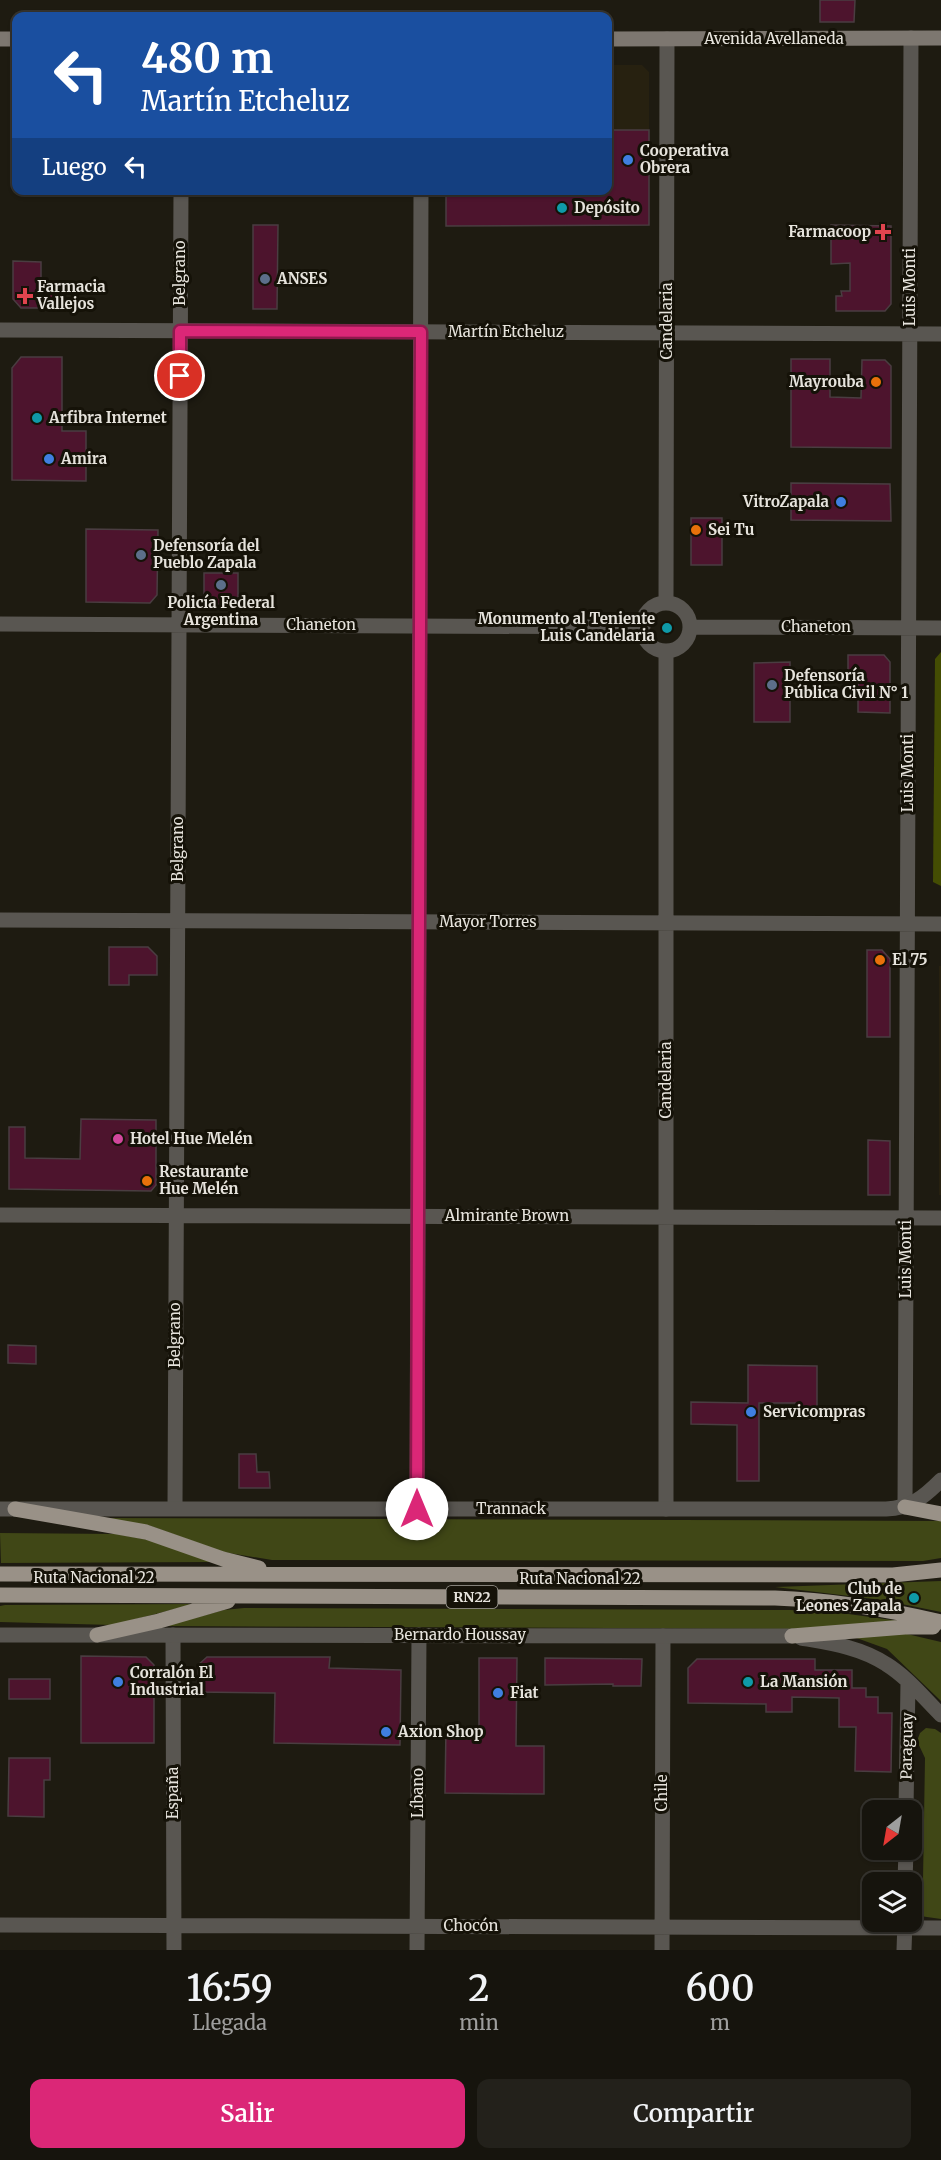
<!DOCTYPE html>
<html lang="es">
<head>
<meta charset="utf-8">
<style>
	body { margin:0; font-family:Merriweather,serif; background:#23211b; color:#f1f3f6; height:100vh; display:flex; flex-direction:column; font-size:22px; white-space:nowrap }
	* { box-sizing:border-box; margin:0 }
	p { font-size:20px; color:#9e9e9d }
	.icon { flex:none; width:33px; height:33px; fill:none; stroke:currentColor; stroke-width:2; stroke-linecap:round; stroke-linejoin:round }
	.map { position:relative; height:1950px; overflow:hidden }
	.drawer { display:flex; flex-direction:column; background:#16140d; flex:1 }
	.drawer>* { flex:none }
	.guide { position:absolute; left:12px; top:12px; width:600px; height:183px; border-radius:12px; box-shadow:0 2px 4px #0004,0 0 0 2px #35332e; background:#1a4fa0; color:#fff; overflow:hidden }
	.needle { width:39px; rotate:211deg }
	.controls { position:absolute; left:862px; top:1800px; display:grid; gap:12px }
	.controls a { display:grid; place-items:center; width:60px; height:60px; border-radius:12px; background:#16140d; box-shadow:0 2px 4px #0004,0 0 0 2px #35332e; font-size:30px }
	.pin { position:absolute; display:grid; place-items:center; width:51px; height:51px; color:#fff; margin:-26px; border:3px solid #fff; border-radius:50%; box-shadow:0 2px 6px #0007 }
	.me { position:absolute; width:66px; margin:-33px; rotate:0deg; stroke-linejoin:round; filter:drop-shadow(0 0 4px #0008) }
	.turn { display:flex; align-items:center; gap:21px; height:126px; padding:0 30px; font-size:27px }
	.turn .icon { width:78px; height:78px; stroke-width:2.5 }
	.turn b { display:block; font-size:42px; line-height:51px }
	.then { display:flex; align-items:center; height:57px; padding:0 30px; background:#0003; gap:12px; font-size:22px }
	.eta { display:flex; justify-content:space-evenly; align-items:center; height:102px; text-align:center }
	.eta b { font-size:36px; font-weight:600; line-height:42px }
	.cta { display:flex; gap:12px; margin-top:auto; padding:12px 30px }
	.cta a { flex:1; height:69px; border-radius:12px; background:#db2777; color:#fff; font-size:24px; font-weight:600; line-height:69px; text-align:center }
	.cta a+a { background:#23211b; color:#f1f3f6 }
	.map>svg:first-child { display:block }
	.built { fill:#272110 }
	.green { fill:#404716 }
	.forest { fill:#444d03 }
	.building { fill:#4d142d; stroke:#4a3d41; stroke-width:1.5 }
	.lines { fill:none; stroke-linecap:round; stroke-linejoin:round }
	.minor { stroke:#595651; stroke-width:15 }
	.tertiary { stroke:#595651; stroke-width:15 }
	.secondary { stroke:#7d7770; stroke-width:15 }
	.primary { stroke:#999187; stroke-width:15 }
	.route-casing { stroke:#8e194d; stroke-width:15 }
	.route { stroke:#db2777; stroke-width:10 }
	.shop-dot { fill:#3f7fe0; stroke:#151208; stroke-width:2 }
	.culture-dot { fill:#0f9aa8; stroke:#151208; stroke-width:2 }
	.health-dot { fill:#e0444e; stroke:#151208; stroke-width:2 }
	.service-dot { fill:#5c6f8a; stroke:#151208; stroke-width:2 }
	.food-dot { fill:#e8710a; stroke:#151208; stroke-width:2 }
	.hotel-dot { fill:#d1479c; stroke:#151208; stroke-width:2 }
	.labels { text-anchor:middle; stroke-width:6; stroke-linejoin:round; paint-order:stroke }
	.shield { fill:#151208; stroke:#a7a49c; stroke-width:1.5 }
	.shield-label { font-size:14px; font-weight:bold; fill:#e6e3dc }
	.street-label { font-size:15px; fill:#e6e3dc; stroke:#151208 }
	.poi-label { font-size:15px; font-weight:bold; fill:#e6e3dc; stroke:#151208; text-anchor:start }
</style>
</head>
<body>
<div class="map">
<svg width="941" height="1950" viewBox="0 0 941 1950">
	<rect width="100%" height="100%" fill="#1e1b11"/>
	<path class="built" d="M608,65h34l7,7v153l-101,1v-35l60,-1z
		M939,966h2v229h-2z"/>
	<path class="green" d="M99,1518l842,3v37l-18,3 -651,-1 -49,-8 -75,-27z
		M0,1533l117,1 37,7 59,21 -212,1z
		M941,1581v31l-59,-12 -107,-13z
		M194,1604l-81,21 -113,-3v-16l5,-1z
		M244,1608l546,2 51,3 66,9 -103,7 -639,-3 59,-16z
		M891,1634h16l34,8v59l-54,-52 -36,-13z
		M926,1728l9,1 6,4v186l-21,-3 -6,-10v-17l9,-8 2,-123 -8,-17 3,-8z"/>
	<path class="forest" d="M941,652v234l-8,-4 2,-223z"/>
	<path class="building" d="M820,0h35l-1,22h-34z
		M608,130h41v95l-203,1v-36h162z
		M253,225h25l-1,84h-24z
		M831,225l60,1v78l-6,7h-49v-15h6l-1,-5h9v-28l-19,1z
		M13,261l28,1v20l18,1v25h-38l-8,-9z
		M21,357h41v74h24v50l-74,-1v-112z
		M791,359h39v38l31,1 1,-38h23l6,6v82l-100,-1z
		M791,483l99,1 1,37 -100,-1z
		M691,518h31v47h-31z
		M86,529l72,1 -1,65 -7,8 -64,-1z
		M204,573h34v31h-26l-8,-8z
		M848,655h36l6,7v51l-32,-1v-29h-10z
		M790,662v60h-36v-59z
		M109,947h39l9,9v19h-28v10h-20z
		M867,950h15l8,9v78h-23z
		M81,1119l75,1v65l-5,6 -142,-2v-62h16v31l55,1z
		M868,1140l22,1v54h-22z
		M8,1345l28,1v18l-28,-1z
		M748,1365l69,1v53l-21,-1v-15h-37v78h-22v-56l-46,-1v-22l57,1z
		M239,1454h17l1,18h12l1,16h-31z
		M81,1656l65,1 8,8v78h-73z
		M207,1657h123l-1,11 72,2 -1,75 -126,-2 1,-50 -78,-1 1,-27z
		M479,1658h38l-1,88h28v48l-99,-1 1,-66 33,1z
		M545,1658l97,1 -1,27h-28v-2l-68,1z
		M697,1659h118v11h37v18h14v9h12v16h14l-1,59 -36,-1 1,-44h-17v-29l-47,-1v15h-26v-8l-78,-1v-35z
		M9,1679h41v20h-41z
		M9,1758h41v22h-6v37l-36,-1z"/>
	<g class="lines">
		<path class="minor" d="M0,330l941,4
			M666,603l1,-564
			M642 627a24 24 0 1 1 48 0a24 24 0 1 1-48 0Z
			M0,624l643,3
			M690,627l251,1
			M0,920l941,4
			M0,1215l941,3
			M905,1507l6,-1469
			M175,1508l6,-1318
			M417,1509l4,-1319
			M666,1509v-858
			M173,1635l1,315
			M801,1638c29,5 59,9 85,26 21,13 37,33 55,51
			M906,1810l2,-128
			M905,1882l1,-32
			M0,1925l941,3
			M417,1950l2,-315
			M662,1950l1,-314
			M904,1950l1,-28"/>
		<path class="tertiary" d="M0,1509h886c25,-1 38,-12 55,-29
			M0,1635l792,1"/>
		<path class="secondary" d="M0,39h16
			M608,39l333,-1"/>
		<path class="primary" d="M905,1507l36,7
			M15,1509l131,23 77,27 36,9
			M0,1574l893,1 48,-5
			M0,1595l775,3c56,2 111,11 166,24
			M97,1635l62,-14 69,-20
			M792,1636l113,-9h28"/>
	</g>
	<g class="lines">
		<defs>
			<path id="route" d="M180,376v-45l241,1 -4,1177"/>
		</defs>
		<use href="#route" class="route-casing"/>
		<use href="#route" class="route"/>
	</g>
	<g class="shop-dot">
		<circle cx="628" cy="160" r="6"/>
		<circle cx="49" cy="459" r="6"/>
		<circle cx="841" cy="502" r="6"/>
		<circle cx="751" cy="1412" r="6"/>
		<circle cx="118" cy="1682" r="6"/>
		<circle cx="498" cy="1693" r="6"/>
		<circle cx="386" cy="1732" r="6"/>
	</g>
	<g class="culture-dot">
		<circle cx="562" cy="208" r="6"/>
		<circle cx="37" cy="418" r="6"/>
		<circle cx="667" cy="628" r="6"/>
		<circle cx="914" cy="1598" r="6"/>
		<circle cx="748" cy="1682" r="6"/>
	</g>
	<g class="health-dot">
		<path d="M880 223h6v6h6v6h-6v6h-6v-6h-6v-6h6z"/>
		<path d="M22 287h6v6h6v6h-6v6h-6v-6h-6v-6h6z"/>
	</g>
	<g class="service-dot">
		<circle cx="265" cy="279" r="6"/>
		<circle cx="141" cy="555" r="6"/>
		<circle cx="221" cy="585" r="6"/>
		<circle cx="772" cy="685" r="6"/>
	</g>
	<g class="food-dot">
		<circle cx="876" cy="382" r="6"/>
		<circle cx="696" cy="530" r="6"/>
		<circle cx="880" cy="960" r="6"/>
		<circle cx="147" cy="1181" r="6"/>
	</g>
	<circle class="hotel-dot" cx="118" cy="1139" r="6"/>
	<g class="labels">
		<rect class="shield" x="446.5" y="1586" width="51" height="22" rx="4.5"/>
		<g class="shield-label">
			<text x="472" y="1602">RN22</text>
		</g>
		<g class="street-label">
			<text x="774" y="44">Avenida Avellaneda</text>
			<text transform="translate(180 273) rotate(-90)" y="5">Belgrano</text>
			<text transform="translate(910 287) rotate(-90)" y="5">Luis Monti</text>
			<text transform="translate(667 321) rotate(-90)" y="5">Candelaria</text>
			<text x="506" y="337">Martín Etcheluz</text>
			<text x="321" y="630">Chaneton</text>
			<text x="816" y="632">Chaneton</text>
			<text transform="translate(908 773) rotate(-90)" y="5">Luis Monti</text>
			<text transform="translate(178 849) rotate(-90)" y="5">Belgrano</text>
			<text x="488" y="927">Mayor Torres</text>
			<text transform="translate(666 1080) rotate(-90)" y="5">Candelaria</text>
			<text x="507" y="1221">Almirante Brown</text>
			<text transform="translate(906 1259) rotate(-90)" y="5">Luis Monti</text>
			<text transform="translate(175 1335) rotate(-90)" y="5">Belgrano</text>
			<text x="511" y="1514">Trannack</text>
			<text x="94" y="1583">Ruta Nacional 22</text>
			<text x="580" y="1584">Ruta Nacional 22</text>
			<text x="460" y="1640">Bernardo Houssay</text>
			<text transform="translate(907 1746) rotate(-89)" y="5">Paraguay</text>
			<text transform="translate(173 1793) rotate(-90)" y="5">España</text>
			<text transform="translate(418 1793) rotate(-90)" y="5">Líbano</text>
			<text transform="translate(662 1793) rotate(-90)" y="5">Chile</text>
			<text x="471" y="1931">Chocón</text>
		</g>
		<g class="poi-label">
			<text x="640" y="156">Cooperativa<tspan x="640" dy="17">Obrera</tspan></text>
			<text x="574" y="213">Depósito</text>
			<text x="871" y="237" text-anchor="end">Farmacoop</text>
			<text x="277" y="284">ANSES</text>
			<text x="37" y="292">Farmacia<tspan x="37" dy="17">Vallejos</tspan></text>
			<text x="864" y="387" text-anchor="end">Mayrouba</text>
			<text x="49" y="423">Arfibra Internet</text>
			<text x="61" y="464">Amira</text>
			<text x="829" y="507" text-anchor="end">VitroZapala</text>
			<text x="708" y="535">Sei Tu</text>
			<text x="153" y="551">Defensoría del<tspan x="153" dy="17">Pueblo Zapala</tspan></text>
			<text x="221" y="608" text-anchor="middle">Policía Federal<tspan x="221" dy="17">Argentina</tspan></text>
			<text x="655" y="624" text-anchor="end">Monumento al Teniente<tspan x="655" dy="17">Luis Candelaria</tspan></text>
			<text x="784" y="681">Defensoría<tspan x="784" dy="17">Pública Civil N° 1</tspan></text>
			<text x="892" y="965">El 75</text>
			<text x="130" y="1144">Hotel Hue Melén</text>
			<text x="159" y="1177">Restaurante<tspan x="159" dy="17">Hue Melén</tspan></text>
			<text x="763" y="1417">Servicompras</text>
			<text x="902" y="1594" text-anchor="end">Club de<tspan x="902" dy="17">Leones Zapala</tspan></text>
			<text x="130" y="1678">Corralón El<tspan x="130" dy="17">Industrial</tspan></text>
			<text x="760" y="1687">La Mansión</text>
			<text x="510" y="1698">Fiat</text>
			<text x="398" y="1737">Axion Shop</text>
		</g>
	</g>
</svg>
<div class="controls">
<a><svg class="needle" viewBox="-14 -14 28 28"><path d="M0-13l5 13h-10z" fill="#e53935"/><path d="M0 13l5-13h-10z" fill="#9e9e9d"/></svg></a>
<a><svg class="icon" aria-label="layers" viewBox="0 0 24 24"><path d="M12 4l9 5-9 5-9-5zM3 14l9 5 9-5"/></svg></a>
</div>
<div class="pin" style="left:180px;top:376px;background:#d93025"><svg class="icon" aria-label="arrive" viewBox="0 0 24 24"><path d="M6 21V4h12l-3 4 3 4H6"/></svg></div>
<svg class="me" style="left:417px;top:1509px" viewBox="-20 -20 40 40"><circle r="19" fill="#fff"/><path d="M0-13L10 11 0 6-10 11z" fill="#db2777"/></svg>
<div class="guide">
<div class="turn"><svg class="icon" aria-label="left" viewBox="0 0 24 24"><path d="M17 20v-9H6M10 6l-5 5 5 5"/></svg><div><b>480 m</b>Martín Etcheluz</div></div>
<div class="then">Luego<svg class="icon" aria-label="left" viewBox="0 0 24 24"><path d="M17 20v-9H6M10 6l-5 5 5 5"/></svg></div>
</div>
</div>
<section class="drawer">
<div class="eta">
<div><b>16:59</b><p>Llegada</p></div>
<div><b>2</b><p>min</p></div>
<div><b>600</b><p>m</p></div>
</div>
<div class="cta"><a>Salir</a><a>Compartir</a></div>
</section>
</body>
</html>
